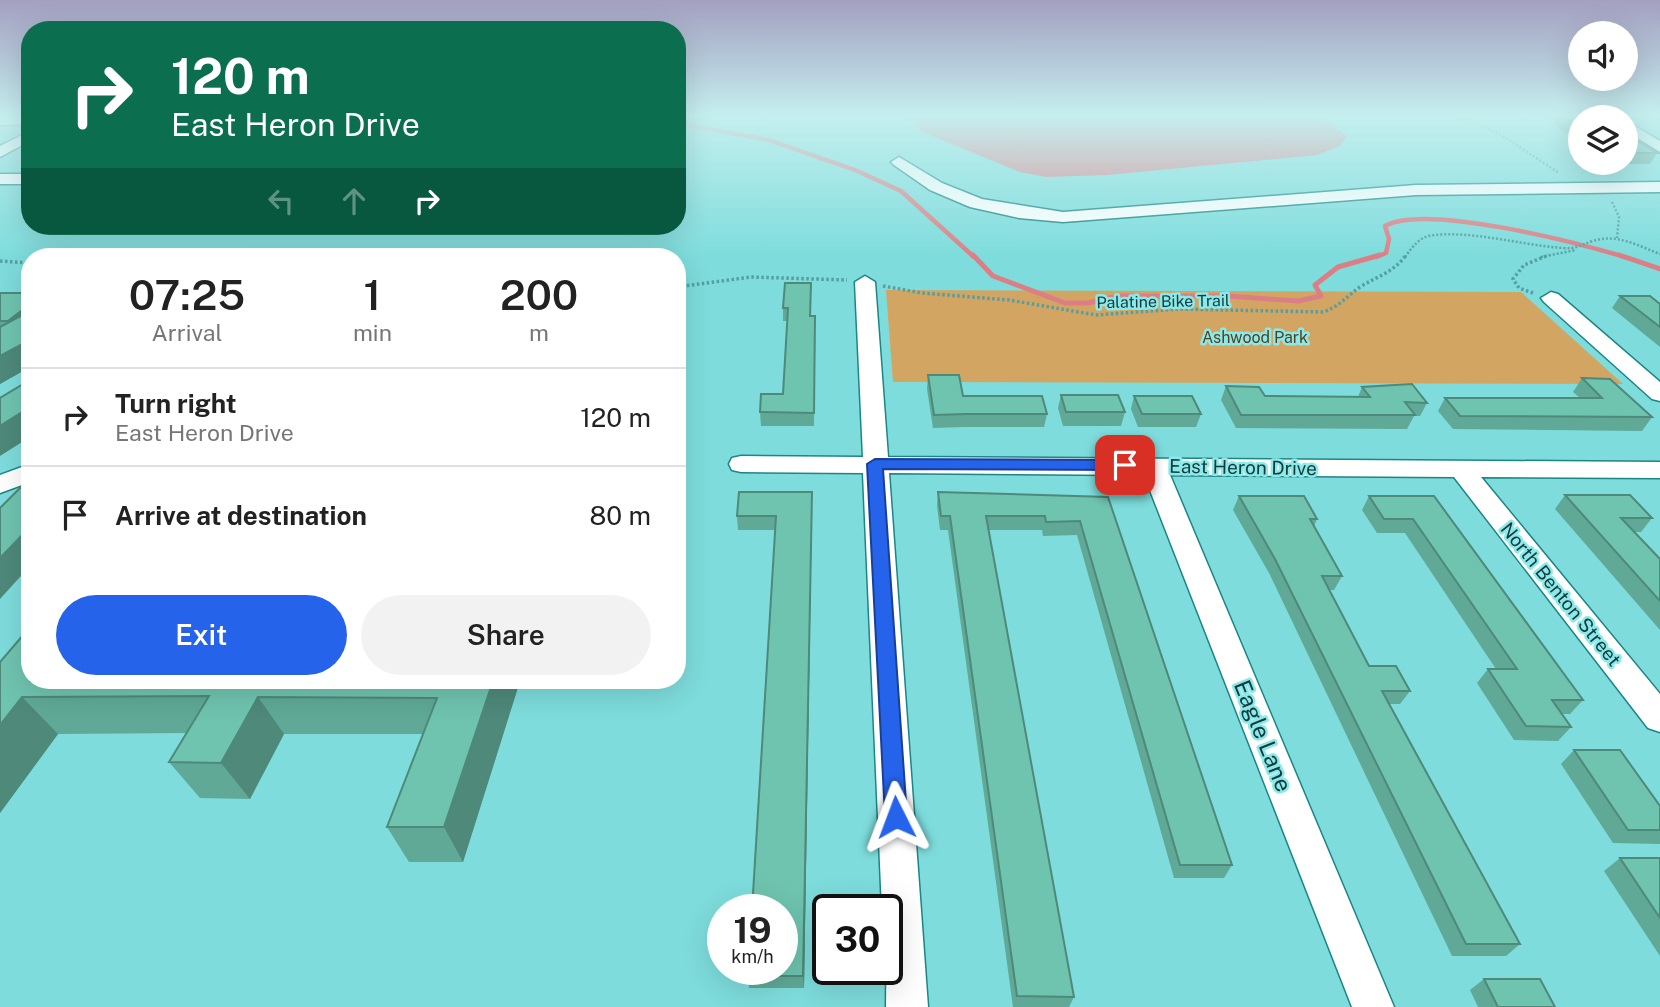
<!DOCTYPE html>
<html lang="en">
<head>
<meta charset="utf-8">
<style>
	body { margin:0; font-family:"Public Sans",sans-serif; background:#f2f2f2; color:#222; height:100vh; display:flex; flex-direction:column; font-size:26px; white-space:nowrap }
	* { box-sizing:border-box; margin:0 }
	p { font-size:23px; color:#767676 }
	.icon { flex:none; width:38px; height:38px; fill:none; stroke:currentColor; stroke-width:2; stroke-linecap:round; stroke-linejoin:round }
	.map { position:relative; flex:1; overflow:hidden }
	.details { position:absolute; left:21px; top:248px; width:665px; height:441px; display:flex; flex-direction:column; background:#fff; border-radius:28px; box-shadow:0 7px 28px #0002 }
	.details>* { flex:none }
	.guide { position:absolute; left:21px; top:21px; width:665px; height:214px; border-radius:28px; box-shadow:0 7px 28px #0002; background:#0b6e4f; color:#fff; overflow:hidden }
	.controls { position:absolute; left:1568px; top:21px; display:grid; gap:14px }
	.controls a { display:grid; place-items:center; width:70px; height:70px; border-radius:50%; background:#fff; box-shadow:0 7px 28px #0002; font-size:35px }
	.speed { position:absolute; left:707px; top:894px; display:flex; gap:14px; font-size:35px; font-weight:700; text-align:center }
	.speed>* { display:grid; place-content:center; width:91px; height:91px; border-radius:50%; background:#fff; box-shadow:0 7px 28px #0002; line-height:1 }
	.speed small { font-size:18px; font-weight:400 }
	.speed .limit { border:4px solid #111; border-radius:10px; background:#fff; color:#111 }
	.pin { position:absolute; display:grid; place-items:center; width:60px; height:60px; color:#fff; margin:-30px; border-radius:14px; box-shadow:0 4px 10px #0006 }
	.me { position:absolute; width:77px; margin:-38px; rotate:357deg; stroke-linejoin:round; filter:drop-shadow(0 0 5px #0008) }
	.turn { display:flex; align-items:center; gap:24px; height:147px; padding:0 35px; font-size:32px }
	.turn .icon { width:91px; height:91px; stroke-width:2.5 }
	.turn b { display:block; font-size:49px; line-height:60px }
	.lanes { display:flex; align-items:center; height:66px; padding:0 35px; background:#0003; justify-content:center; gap:35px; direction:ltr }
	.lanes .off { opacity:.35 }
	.eta { display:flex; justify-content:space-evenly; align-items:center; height:119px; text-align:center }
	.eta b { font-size:42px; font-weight:600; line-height:49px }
	.action { display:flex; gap:14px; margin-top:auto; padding:14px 35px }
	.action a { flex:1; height:80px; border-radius:42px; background:#2563eb; color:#fff; font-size:28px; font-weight:600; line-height:80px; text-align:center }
	.action a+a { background:#f2f2f2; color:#222 }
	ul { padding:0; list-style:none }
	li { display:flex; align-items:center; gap:21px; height:98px; padding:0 35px; border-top:2px solid #e0e0e0 }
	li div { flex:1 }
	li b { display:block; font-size:26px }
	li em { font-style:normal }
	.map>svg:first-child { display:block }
	.green { fill:#d3a563 }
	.water { fill:#dc7f85 }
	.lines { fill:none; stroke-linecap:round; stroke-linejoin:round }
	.stream-far1 { stroke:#dc7f85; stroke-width:4.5 }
	.stream { stroke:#dc7f85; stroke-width:5 }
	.minor-casing { stroke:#1c8586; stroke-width:3 }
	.path-far1 { stroke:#569fa0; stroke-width:2.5; stroke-dasharray:2 2; stroke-linecap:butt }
	.path { stroke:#569fa0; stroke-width:3.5; stroke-dasharray:2.5 2.5; stroke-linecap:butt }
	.minor { fill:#fff; fill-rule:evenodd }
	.wall { fill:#5fa996 }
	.shaded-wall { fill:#4e897a }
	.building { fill:#6fc4af; stroke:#4e897a; stroke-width:2 }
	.route { fill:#2563eb; stroke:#184099; stroke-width:2 }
	.labels { text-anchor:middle; stroke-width:5; stroke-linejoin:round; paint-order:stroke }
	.far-street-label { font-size:16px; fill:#123a3b; stroke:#8ce9e9 }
	.far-park-label { font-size:16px; fill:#553f1d; stroke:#8ce9e9 }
	.street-label { font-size:19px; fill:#123a3b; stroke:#8ce9e9 }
	.near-street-label { font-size:23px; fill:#123a3b; stroke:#8ce9e9 }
</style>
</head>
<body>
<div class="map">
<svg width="1660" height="1007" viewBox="0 0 1660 1007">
	<rect width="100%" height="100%" fill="#7edcdc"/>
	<path class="green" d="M886,290l635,2 102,92 -730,-2z"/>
	<path class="water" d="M909,116h411l27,20 -7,10 -23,9 -210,20 -61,2 -26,-5 -95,-39 -9,-6z"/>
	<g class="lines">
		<path class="stream-far1" d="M677,123l92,17 86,30 46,21 73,66
			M1376,257l10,-4 3,-14 -4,-13c41,-23 193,17 240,31"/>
		<path class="stream" d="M973,255l20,21 72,27h23l29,-7h111l70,5 23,-5 -6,-11 23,-18 42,-12
			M1619,255l41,14"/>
		<defs>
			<path id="minor" d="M30,116v8l-30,1v-8z
				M1626,121l34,20v11l-34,-21z
				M30,131v10l-30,16v-11z
				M899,157l43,26 40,16 81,13 353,-27 244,-3v10l-244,3 -353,27 -44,-4 -49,-11 -40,-17 -36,-25 -3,-3z
				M0,174h30v10h-30z
				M865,276l10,6 13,175 772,5v16l-179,-1 179,217v38l-12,-4 -194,-251 -284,-2 224,532h-42l-208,-532 -255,-2 39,534h-42l1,-97h-5l-19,-437 -122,-1 -9,-2 -3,-6 3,-6 9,-2 122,1 -8,-175z
				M1551,292l7,2 102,88v19l-8,-2 -108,-97 -3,-4z
				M30,464v18l-30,11v-18z"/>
		</defs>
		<use href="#minor" class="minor-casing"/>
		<path class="path-far1" d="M1459,116l44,20 56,37
			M1612,202l7,15 -2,21
			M1405,257c8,-11 15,-21 29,-22 42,-4 86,10 129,13 13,1 18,-3 30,-7 23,-8 46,5 67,13
			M1541,257l35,-7"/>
		<path class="path" d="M0,261l30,2
			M883,286l39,7 87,7 87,15 83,-6 144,3c16,-5 24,-16 37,-25 18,-11 34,-15 46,-32
			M677,287l74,-10 96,3
			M1533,293l-14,-5 -6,-9 11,-14 25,-10"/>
		<use href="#minor" class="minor"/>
	</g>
	<path class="wall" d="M1551,116h46l-17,1v25l-20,-12z
		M1652,116h8v5l-6,-3z
		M1626,134l31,19 -7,11h-34l-2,-1h12z
		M811,283l-1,33h5l-1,110h-53l-1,-14 23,-18 4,-73h-4v-13z
		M0,293h30v74l-30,17z
		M1620,296l40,8v43l-48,-39z
		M928,375l35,21 84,18 -3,13h-80l-31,1 -6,-39z
		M1582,378l70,39 -10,14 -189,-2 -15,-18 7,-13h135l-7,-6z
		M1226,386l39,10 93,1 4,-10 65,16 -7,13h-6l-7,13 -171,-1 -15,-28z
		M1061,395l64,17 -4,14h-58l-5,-18z
		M1134,396l67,18 -5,13h-58l-7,-18z
		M938,492l170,5 124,368 -8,13h-50l-97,-343 -34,1 -1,-6h-54l86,467 -5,10h-56l-65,-477h-8l-3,-24z
		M1565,495l87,23 -11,14h-7l26,27v71l-105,-121z
		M1239,496l78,23 -3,7 28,50 -8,14h-5l40,76 41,25 -10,13h-10l130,240 -14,12h-54l-183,-383 -36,-63z
		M1369,496h65l149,204 -13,14h-8l9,13 -13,14 -44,-1 -37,-57 11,-14h8l-91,-136h-28l-15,-23z
		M812,506l-8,482h-55l-1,-12 27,-446h-37l-1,-14z
		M30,627l490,54 -57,181h-54l-22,-35 36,-93h-139l-34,65 -50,-1 -31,-36 18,-29 -129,1 -58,79z
		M1574,750l86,56v38l-47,-1 -52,-79z
		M1620,858h40v98l-56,-85z
		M1484,979l71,28h-77l-8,-17z"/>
	<path class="shaded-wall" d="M30,304v29l-9,7 -13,-19z
		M26,342l4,4v21l-30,17v-28z
		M30,407v30l-30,19v-30z
		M812,506l-8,482 -1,-12z
		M30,527v39l-30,33v-41z
		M493,681h27l-57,181 -19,-35z
		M22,697l36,37 -58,79v-88z
		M258,697l26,37 -34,65 -29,-36z"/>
	<path class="building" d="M1563,116h34l2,1h-19v11l-14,-9z
		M1626,134l31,19h-31z
		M785,283h26l-1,33h5l-1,97 -54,-1 1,-18h22l5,-86h-5z
		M0,293h30v11l-22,17h-8z
		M1620,296h30l10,8v23z
		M24,314l6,1v28l-4,-1 -26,14v-29z
		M928,375h31l4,21h79l5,18h-81l-32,1z
		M1582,378l28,1 42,38 -192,-1 -15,-18h157z
		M30,380v27l-30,19v-28z
		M1412,384l15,19 -22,-1 10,13h-174l-15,-29 33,1 6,9 105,1 -8,-10z
		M1061,395h57l7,17h-59z
		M1134,396h58l9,18h-59z
		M27,481h3v46l-30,31v-50z
		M739,492h73l-9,484h-55v-6h34v-60h-30l24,-394h-39z
		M938,492l170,5 124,368h-52l-100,-344 -34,1 -1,-6h-59l88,481 -57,-1 -67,-480h-9z
		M1565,495h65l22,23h-31l39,41v42z
		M1239,496h65l13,23h-7l32,57h-20l47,90h27l14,25h-28l138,253h-54l-191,-385z
		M1369,496h65l149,204h-31l19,27 -45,-1 -38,-57h29l-104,-150h-29z
		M30,627v54h463l-49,146h-57l50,-129 -179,-1 -37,66 -52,-1 40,-66 -187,1 -22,28v-63z
		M1574,750h46l40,56v24h-32z
		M1620,858h40v60z
		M1484,979h56l15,28h-57z"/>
	<linearGradient id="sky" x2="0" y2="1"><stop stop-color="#a39fc0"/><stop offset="0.45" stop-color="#c5efef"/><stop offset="1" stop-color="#c5efef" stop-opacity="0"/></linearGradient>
	<rect width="1660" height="257" fill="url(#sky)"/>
	<path class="route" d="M875,459l250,1 7,5 -7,5 -242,-1 24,348 -3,7 -8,3 -8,-3 -3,-7 -18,-353z"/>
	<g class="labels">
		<g class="far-street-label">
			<text transform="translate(1163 301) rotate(-1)" y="6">Palatine Bike Trail</text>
		</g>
		<g class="far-park-label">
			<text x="1255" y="343">Ashwood Park</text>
		</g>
		<g class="street-label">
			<text transform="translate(1243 467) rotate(1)" y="7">East Heron Drive</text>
			<text transform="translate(1561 594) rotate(51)" y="7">North Benton Street</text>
		</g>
		<g class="near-street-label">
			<text transform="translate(1263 736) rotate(68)" y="8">Eagle Lane</text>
		</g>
	</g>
</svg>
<div class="controls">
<a><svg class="icon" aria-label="sound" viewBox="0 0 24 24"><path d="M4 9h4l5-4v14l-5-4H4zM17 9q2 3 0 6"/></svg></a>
<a><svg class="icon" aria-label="layers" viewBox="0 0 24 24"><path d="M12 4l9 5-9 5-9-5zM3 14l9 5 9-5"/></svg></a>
</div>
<div class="speed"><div>19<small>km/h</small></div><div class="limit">30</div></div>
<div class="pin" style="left:1125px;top:465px;background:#d93025"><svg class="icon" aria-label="arrive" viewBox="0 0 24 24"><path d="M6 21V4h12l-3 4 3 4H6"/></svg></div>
<svg class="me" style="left:896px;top:817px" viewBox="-20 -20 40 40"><path d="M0-17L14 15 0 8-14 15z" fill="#2563eb" stroke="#fff" stroke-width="4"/></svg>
<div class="guide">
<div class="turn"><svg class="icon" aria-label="right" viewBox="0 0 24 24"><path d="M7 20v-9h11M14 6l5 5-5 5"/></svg><div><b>120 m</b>East Heron Drive</div></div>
<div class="lanes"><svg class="icon off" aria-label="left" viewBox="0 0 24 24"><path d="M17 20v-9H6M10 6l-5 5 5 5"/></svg><svg class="icon off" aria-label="ahead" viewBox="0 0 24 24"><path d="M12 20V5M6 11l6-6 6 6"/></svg><svg class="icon" aria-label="right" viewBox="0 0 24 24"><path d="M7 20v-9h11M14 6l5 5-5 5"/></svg></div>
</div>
<section class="details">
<div class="eta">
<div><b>07:25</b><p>Arrival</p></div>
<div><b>1</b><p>min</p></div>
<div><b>200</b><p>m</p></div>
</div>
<ul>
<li><svg class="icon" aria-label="right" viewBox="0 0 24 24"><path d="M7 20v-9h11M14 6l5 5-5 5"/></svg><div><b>Turn right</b><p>East Heron Drive</p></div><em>120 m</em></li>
<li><svg class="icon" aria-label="arrive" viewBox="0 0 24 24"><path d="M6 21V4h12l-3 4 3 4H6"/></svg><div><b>Arrive at destination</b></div><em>80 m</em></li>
</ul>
<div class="action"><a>Exit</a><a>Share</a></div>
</section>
</div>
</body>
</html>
